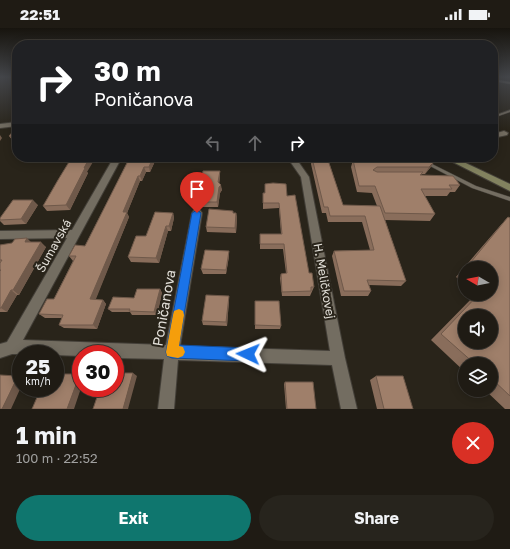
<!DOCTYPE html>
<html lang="en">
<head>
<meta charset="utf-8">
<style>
	body { margin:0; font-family:"Golos Text",sans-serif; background:#27241d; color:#f1f3f6; height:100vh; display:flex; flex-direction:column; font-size:15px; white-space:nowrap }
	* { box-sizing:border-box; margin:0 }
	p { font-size:13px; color:#a1a1a0 }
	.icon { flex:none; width:22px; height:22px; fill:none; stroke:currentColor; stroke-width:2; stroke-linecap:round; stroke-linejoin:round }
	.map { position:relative; height:381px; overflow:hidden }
	.side { display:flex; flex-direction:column; background:#1f1b14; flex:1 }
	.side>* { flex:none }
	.banner { position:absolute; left:12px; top:12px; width:486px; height:122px; border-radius:16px; box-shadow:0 2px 10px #0003,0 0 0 1px #3c3934; background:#202124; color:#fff; overflow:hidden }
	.needle { width:26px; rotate:279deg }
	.controls { position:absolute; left:458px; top:233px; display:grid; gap:8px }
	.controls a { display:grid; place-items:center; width:40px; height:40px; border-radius:50%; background:#1f1b14; box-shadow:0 2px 10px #0003,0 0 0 1px #3c3934; font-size:20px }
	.speed { position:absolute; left:12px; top:317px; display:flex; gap:8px; font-size:20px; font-weight:700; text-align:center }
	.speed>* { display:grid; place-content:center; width:52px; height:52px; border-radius:50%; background:#1f1b14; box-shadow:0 2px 10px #0003,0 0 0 1px #3c3934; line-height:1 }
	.speed small { font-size:10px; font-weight:400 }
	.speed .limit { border:6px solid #d22; background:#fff; color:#111 }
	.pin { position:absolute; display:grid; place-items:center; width:34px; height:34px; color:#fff; margin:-41px -17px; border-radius:50% 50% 50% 0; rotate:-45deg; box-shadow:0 0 4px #0007 }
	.pin .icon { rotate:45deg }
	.me { position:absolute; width:44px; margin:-22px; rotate:272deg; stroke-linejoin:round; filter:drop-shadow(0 0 3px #0008) }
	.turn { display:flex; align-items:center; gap:14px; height:84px; padding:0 16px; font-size:18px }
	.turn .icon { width:52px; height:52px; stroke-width:2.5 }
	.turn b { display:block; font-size:28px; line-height:34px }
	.lanes { display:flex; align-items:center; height:38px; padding:0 16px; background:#0003; justify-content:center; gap:20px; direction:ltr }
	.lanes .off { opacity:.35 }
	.round { display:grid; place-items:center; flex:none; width:42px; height:42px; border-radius:21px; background:#27241d }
	.headline { display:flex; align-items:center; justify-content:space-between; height:68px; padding:0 16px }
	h1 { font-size:24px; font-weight:700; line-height:30px }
	.action { display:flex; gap:8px; margin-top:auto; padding:8px 16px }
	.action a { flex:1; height:46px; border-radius:24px; background:#0f766e; color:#fff; font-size:16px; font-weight:700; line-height:46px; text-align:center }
	.action a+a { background:#27241d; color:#f1f3f6 }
	.status { display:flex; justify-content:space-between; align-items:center; height:28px; padding:0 20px; background:#1f1b14; direction:ltr }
	.status svg { height:11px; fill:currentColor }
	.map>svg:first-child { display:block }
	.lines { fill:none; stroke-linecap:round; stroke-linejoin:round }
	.service-casing { stroke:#433f38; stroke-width:1 }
	.minor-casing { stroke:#433f38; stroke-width:2 }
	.tertiary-casing { stroke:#433f38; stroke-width:2 }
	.secondary-casing { stroke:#433f38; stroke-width:2 }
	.service { fill:#736d61; fill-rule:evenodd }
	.minor { fill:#736d61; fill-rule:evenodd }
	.tertiary { fill:#736d61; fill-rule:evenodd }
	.secondary { fill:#82825f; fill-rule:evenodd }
	.wall { fill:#896d5b }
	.shaded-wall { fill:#6f594a }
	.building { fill:#9f7f6a; stroke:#6f594a; fill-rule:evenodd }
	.route { fill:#1a73e8; stroke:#114b97 }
	.slow { fill:#f59e0b }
	.labels { text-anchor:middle; stroke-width:4; stroke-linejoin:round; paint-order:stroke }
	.street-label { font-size:12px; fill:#e2dfd8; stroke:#29241a }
	.near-street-label { font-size:14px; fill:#e2dfd8; stroke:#29241a }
</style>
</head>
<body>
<div class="status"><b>22:51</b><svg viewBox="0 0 49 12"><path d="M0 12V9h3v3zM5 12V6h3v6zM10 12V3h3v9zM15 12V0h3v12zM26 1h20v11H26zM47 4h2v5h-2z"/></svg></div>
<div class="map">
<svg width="510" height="381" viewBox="0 0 510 381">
	<rect width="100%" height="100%" fill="#29241a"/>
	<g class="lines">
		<defs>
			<path id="service" d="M493,51l17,3v2l-17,-3z
				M510,82v2l-17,6v-2z
				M413,129h5l58,29 34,11v4l-38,-13z"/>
			<path id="minor" d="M504,103l4,2 -1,2 -14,3v-4z
				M114,129h8l-99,183 143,5 26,-132 2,-3h6l2,3 -22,133 150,5 -29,-174 -14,-20h8l14,20 36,181 12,51h-16l-9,-44 -154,-5 -4,49h-16l6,-50 -49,-1v-4h-34v2l-26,-1v-1h-43l-12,4v-14l7,-2 60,-104 -67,1v-8l72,-1z"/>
			<path id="tertiary" d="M17,94v4l-17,2v-4z"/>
			<path id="secondary" d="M443,129h10l57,27v7z"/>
		</defs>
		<use href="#service" class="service-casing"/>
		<use href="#minor" class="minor-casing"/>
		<use href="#tertiary" class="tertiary-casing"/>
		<use href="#secondary" class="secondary-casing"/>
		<use href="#service" class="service"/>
		<use href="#minor" class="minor"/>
		<use href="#tertiary" class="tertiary"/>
		<use href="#secondary" class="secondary"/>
	</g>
	<path class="wall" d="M17,99v14h-4l-4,-5z
		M130,129h27l-7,15h-4l-4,9h-2l-13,32 2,4 -34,83h8l3,4 -9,25 -33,-1 -5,-3 3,-7h-17l-6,-4 15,-15 19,-38 -4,-5 16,-10z
		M315,129h12l16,48 34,1 -5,-13 -15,-1 -6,-25 2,-7h22l1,-3h48l10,5 -4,6 -5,6h-3l-1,1 39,10 -5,7h-5l-3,4h-22l10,18 -5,7 -45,-1 21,61 -5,5 -32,-1 2,6 -3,5h-27l-9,-40 2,-5 36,-1 -8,-28h-34l-2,-9h-4l-11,-49 1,-6h3z
		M220,143v6l-1,6 3,7 -2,3 -2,14h-19l-2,-5z
		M87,144l1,1 -18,37 -23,1 -4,-5z
		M265,156l22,12 22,77 5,14 -4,9h-28l-2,-18 1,-4 5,-1 -3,-24h-23v-15h21l-2,-26 -16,1v-16h2z
		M38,177l-12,19 -22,1 -4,-4v-3z
		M173,185l1,5 -3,13h-3l-9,32 -28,-1 -3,-5z
		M234,185h2l1,5 -1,15 -29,-1 -1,-5z
		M508,189l2,1v191h-5l-20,-19h6v-26h-26v8l-34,-32 45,-46h15v-26h-26v16l-9,-7 43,-50z
		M31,214l15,5 -27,48h-2l-10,17h-7v-67z
		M229,223v5l-3,18h-23l-2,-5z
		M160,261l2,4 -5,22h-25l-2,-3h-18l-4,-3 26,-11z
		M229,268v4l-2,26 -24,-1 -1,-4z
		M255,273l26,25 -1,3h-25z
		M376,348l37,33h-36l-7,-29z
		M285,354l31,27h-30l-2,-25z"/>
	<path class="shaded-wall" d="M0,107l2,3 -2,3z
		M90,129h6l-9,15 1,1 -18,37 -4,-5 18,-37z
		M153,129h4l-7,15 -1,-5z
		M434,134l-4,6 -5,6 4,-7z
		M144,139l2,5 -4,9 -2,-5z
		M220,143v6l-1,10 -1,-5z
		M138,148l2,5 -13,32 2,4 -35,87 -4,-5 33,-87z
		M221,157l1,5 -2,3 -2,14 -1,-5 2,-15z
		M33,172l5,5 -12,19 -5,-5z
		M173,185l1,5 -3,13 -2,-5z
		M236,185l1,5 -1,15 -1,-5z
		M166,198l2,5 -9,32 -3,-5z
		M27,210l5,5 -7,-1z
		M41,214l5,5 -27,48 -6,-5z
		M229,223v5l-3,18v-4z
		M160,261l2,4 -5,22 -3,-3z
		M11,262l6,5 -10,17 -6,-4z
		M229,268v4l-2,26 -1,-4z
		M103,272l3,4 -9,25 -4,-4z
		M133,345l4,3 -9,33h-5z
		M80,346l1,1v13l-7,21h-7z
		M18,348l3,1v10l-10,22h-9z"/>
	<path class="building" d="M17,99v9h-8z
		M72,129h18l-6,11h1l-19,37 -23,1 15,-26z
		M130,129h23l-4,10h-5l-4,9h-2l-15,36h4l-37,87 13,1 -10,25h-34l4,-10 -24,-1 8,-15h7l22,-43h-7l6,-11 10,1z
		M318,129h9l16,48 37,1 26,75 -39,-1 4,11h-27l-10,-40 40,-1 -9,-34h-35l-2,-9h-4l-12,-49h6z
		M378,129h46l10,5 -5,5h-52l-4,3 4,2h46l-3,3 33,1 7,9h-11l3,4h-31l14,25 -50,-1 -10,-27h-16l-6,-26h26z
		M203,143h17l-2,11 3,3 -2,2 -2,15h-20z
		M273,155l13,1 1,12 8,-1 14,78h3l2,14h-3v4l-29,1 -1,-18 6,-1 -3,-29h-24v-10h22l-3,-31h-16v-10h2v-9z
		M13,172h20l-12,19 -21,1v-2z
		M209,181l24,2v2h3l-1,15 -29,-1z
		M155,184l18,1 -4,13h-3l-10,32 -28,-1 8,-21h10z
		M508,189l2,1v178l-19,-18v-14h-16l-34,-30 38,-40h12v-26h-25zM465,288h26v26h-26z
		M27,210l-2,4h16l-28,48h-2l-10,18h-1v-37l1,-1h-1v-7l2,-3h-2v-15l12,-2 3,-4z
		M205,222l24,1 -3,19 -25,-1z
		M137,261h23l-6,23 -25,-1 1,-2h-22l5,-12 21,1z
		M206,267l23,1 -3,26 -24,-1z
		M255,273h24l2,25 -26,-1z
		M115,345h18l-10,36h-30l7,-21h15z
		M60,346h20l-13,35h-35l9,-21h14v-10h3z
		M0,347l18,1 -16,33h-2z
		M376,348h27l10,33h-29z
		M285,354h28l3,27h-29z"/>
	<linearGradient id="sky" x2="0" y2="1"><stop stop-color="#17140e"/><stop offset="0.48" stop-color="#434549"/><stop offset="1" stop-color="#434549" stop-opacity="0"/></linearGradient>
	<rect width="510" height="102" fill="url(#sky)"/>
	<path class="route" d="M197,182l4,3 -22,132 69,3 4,2 2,4 -2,5 -4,2 -76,-3 -5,-2 -1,-4 26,-139z"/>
	<path class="slow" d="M179,281l4,2 1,4 -5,31 4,1 2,5 -2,4 -5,2 -11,-2 -1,-4 7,-37 1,-4z"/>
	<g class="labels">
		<g class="street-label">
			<text transform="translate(54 218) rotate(-61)" y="4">Šumavská</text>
			<text transform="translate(324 253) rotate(80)" y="4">H. Meličkovej</text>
		</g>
		<g class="near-street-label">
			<text transform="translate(164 280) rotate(-80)" y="5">Poničanova</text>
		</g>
	</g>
</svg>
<div class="controls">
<a><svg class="needle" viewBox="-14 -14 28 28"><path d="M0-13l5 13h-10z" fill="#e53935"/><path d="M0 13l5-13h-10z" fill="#a1a1a0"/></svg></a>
<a><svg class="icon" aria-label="sound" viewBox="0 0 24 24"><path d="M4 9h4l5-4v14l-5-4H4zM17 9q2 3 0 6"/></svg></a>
<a><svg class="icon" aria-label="layers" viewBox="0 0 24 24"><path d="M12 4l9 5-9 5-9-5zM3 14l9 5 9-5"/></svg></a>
</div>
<div class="speed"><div>25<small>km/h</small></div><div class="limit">30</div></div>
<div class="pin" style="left:197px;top:185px;background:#d93025"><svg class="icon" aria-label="arrive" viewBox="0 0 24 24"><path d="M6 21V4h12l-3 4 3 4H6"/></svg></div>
<svg class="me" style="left:248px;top:326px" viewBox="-20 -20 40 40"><path d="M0-17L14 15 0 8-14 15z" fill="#1a73e8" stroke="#fff" stroke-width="4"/></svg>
<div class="banner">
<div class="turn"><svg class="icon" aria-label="right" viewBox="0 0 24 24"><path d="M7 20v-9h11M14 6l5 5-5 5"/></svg><div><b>30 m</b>Poničanova</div></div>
<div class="lanes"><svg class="icon off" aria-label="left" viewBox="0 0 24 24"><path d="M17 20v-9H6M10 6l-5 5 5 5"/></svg><svg class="icon off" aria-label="ahead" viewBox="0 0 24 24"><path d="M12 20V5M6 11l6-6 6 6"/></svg><svg class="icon" aria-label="right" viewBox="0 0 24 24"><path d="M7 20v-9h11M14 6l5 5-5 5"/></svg></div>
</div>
</div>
<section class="side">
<div class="headline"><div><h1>1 min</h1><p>100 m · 22:52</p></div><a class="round" style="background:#d93025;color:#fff"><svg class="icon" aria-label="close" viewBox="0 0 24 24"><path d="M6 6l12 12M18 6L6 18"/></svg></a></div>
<div class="action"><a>Exit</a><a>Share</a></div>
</section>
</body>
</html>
